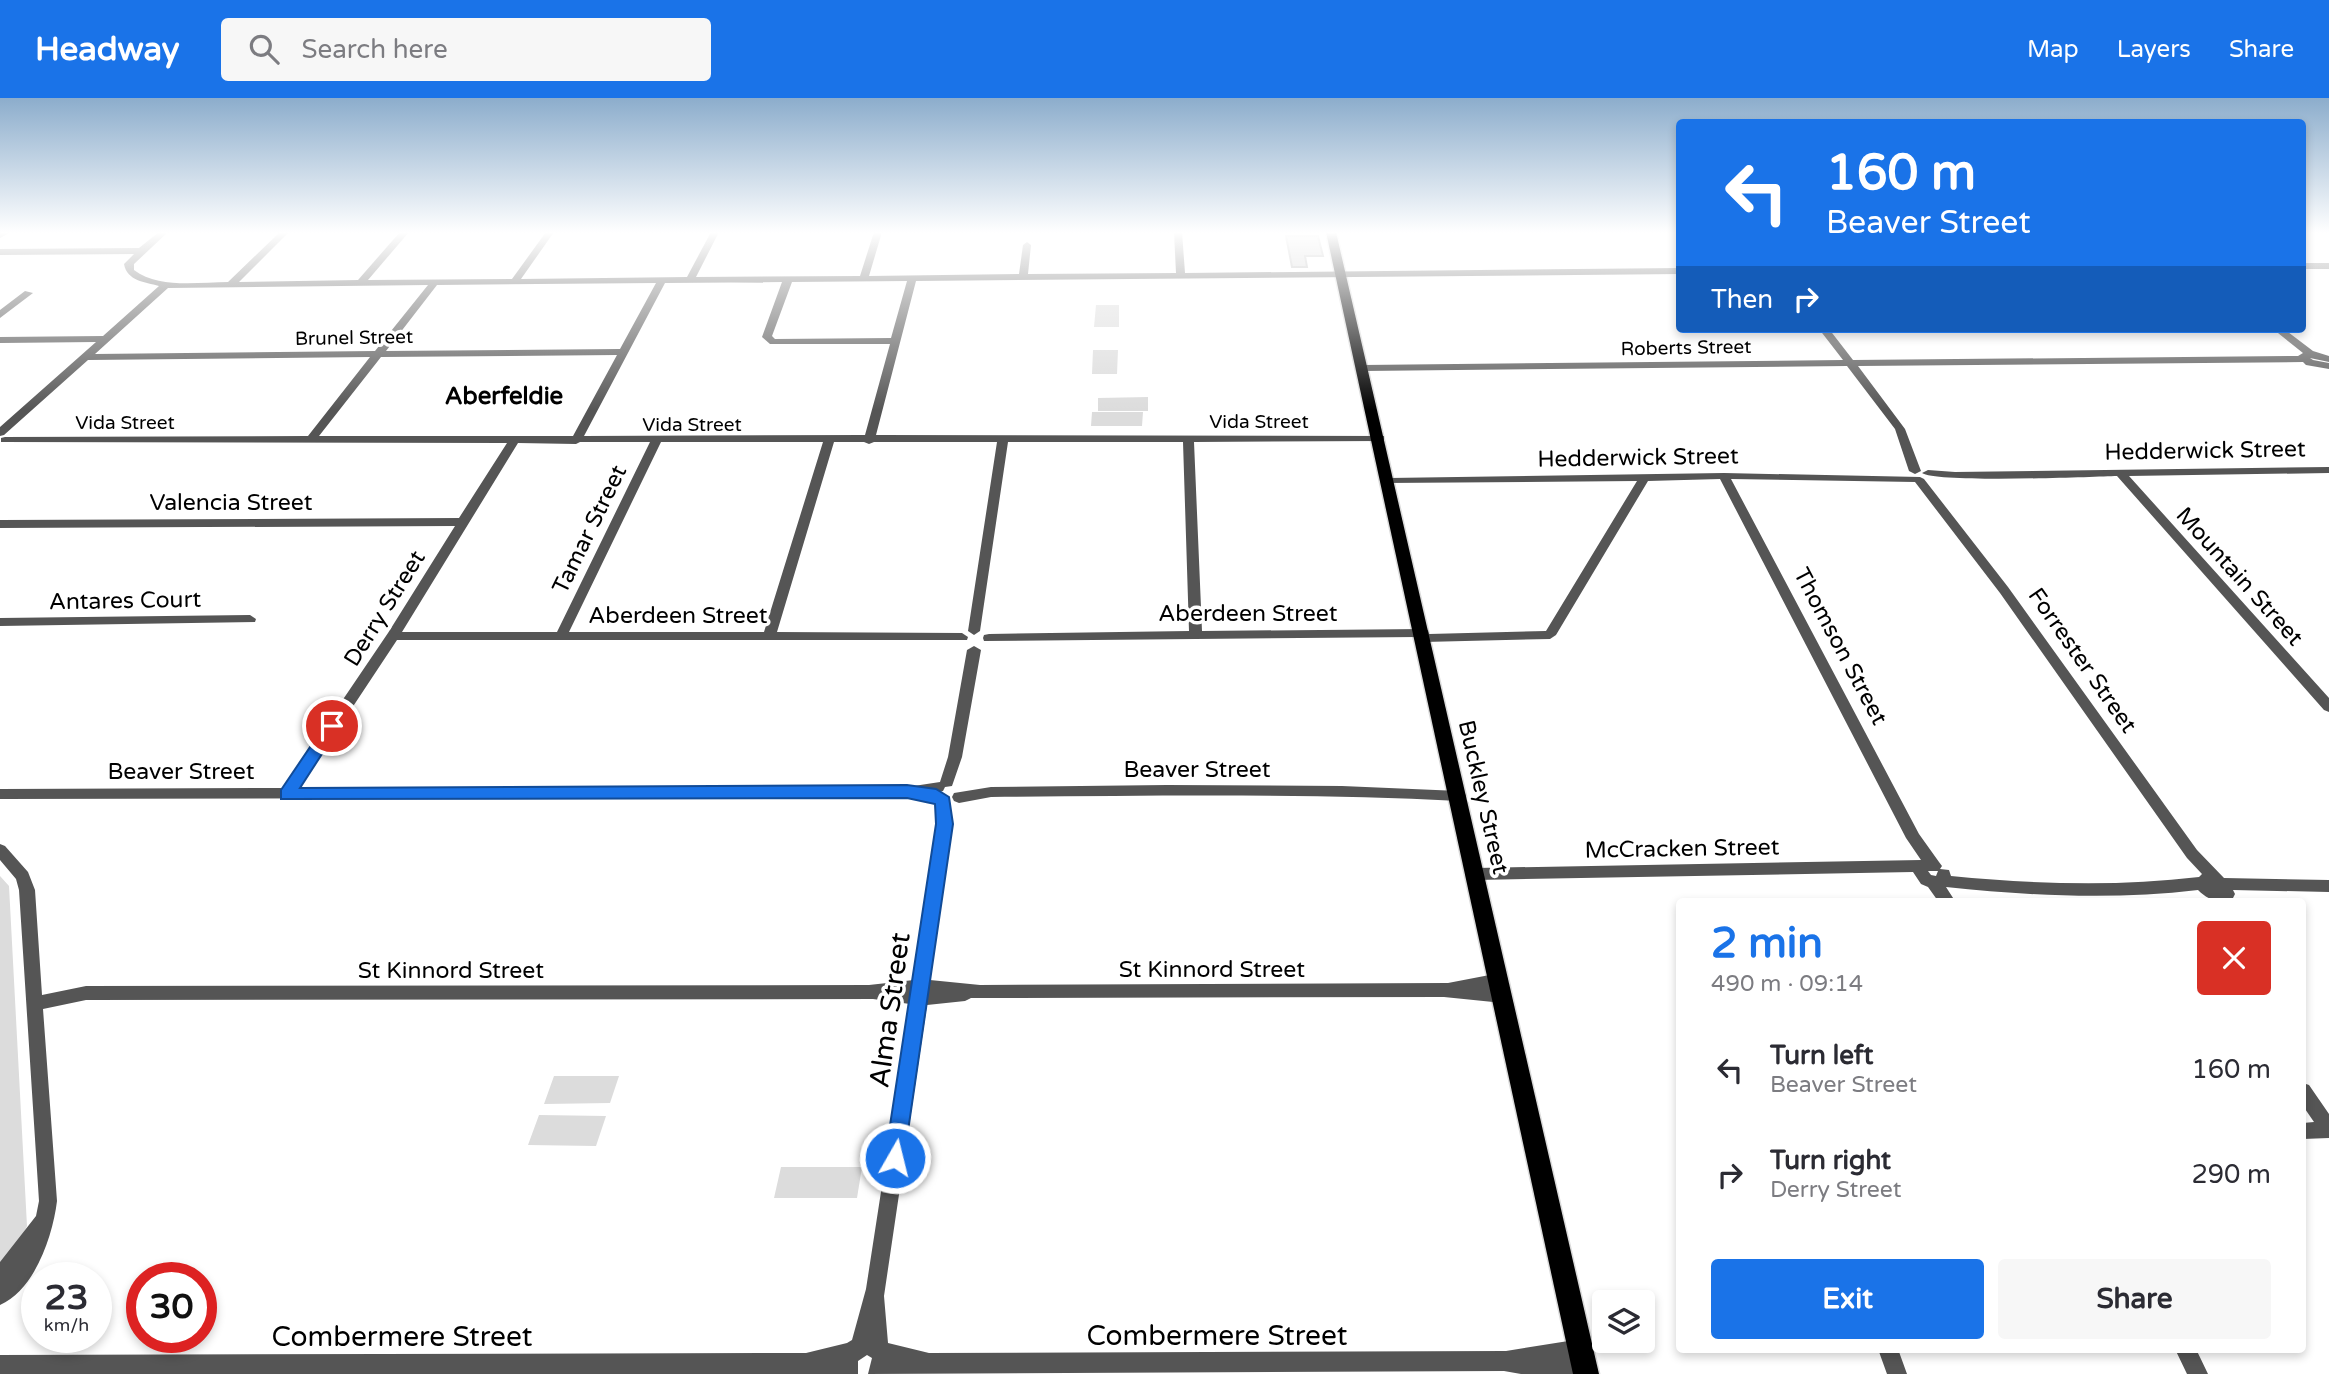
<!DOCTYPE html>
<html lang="en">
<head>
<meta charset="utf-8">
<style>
	body { margin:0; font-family:"Varela Round",sans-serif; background:#f7f7f7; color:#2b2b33; height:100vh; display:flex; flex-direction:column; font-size:26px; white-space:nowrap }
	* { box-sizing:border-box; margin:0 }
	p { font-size:23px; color:#7c7c81 }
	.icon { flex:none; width:38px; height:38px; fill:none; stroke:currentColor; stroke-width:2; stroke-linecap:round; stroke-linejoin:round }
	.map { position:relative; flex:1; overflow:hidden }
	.details { position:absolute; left:1676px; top:800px; width:630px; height:455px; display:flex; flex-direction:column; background:#fff; border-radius:7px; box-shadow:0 4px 10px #0003 }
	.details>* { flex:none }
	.guide { position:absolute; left:1676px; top:21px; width:630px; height:214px; border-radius:7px; box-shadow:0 4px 10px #0003; background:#1a73e8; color:#fff; overflow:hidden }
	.fabs { position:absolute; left:1592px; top:1192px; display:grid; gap:14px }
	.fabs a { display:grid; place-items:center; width:63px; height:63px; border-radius:7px; background:#fff; box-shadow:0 4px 10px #0003; font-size:35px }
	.speed { position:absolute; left:21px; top:1164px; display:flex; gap:14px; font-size:35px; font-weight:700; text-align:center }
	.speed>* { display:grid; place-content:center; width:91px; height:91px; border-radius:50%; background:#fff; box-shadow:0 4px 10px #0003; line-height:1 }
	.speed small { font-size:18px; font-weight:400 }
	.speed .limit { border:10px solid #d22; background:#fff; color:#111 }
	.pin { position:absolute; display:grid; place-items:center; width:60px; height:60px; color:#fff; margin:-30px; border:4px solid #fff; border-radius:50%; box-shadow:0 2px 7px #0007 }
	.me { position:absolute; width:77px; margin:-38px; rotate:8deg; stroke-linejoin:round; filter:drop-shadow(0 0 5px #0008) }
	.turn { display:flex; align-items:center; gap:24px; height:147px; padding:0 35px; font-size:32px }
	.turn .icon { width:91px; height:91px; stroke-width:2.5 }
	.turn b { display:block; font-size:49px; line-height:60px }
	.then { display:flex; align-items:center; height:66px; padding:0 35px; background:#0003; gap:14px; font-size:26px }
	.round { display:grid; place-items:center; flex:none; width:74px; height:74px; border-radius:7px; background:#f7f7f7 }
	.head { display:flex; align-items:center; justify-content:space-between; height:119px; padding:0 35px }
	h1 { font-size:42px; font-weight:700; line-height:52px; color:#1a73e8 }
	.action { display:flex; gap:14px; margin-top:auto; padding:14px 35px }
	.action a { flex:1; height:80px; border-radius:7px; background:#1a73e8; color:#fff; font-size:28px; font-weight:700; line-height:80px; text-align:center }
	.action a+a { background:#f7f7f7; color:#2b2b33 }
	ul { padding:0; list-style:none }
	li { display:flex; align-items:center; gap:21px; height:105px; padding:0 35px }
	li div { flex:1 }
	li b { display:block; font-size:26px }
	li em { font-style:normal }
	header { display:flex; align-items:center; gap:42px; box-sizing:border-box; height:98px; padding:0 35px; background:#1a73e8; color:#fff }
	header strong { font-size:33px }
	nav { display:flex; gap:38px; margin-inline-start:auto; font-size:24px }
	.search { width:490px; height:63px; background:#f7f7f7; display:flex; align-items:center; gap:18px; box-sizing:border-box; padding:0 24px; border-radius:7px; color:#7c7c81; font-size:26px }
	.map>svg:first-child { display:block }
	.green { fill:#dcdcdc }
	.building { fill:#c4c4c4; stroke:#999; stroke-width:2 }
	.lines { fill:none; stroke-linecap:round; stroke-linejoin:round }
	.major-casing { stroke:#dbdbdb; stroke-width:3 }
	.minor { fill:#555; fill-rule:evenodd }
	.major { fill:#000; fill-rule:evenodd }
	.route { fill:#1a73e8; stroke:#114b97; stroke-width:2 }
	.labels { text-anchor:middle; stroke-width:7; stroke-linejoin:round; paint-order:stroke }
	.far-street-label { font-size:19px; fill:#000; stroke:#fff }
	.street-label { font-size:23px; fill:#000; stroke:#fff }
	.far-district-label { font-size:24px; font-weight:bold; fill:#000; stroke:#fff }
	.near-street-label { font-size:28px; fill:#000; stroke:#fff }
</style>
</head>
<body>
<header>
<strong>Headway</strong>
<div class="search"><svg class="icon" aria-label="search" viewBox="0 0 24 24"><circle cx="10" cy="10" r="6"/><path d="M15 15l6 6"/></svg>Search here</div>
<nav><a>Map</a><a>Layers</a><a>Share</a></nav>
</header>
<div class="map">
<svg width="2329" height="1276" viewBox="0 0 2329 1276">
	<rect width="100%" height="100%" fill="#fff"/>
	<path class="green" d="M1096,207h23v22h-25z
		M1093,252h25l-1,24h-25z
		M1148,299v14h-50v-13z
		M1092,314h51l-1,14h-51z
		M0,778l9,10 18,340 -10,22 -17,19z
		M554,978h65l-9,27 -66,1z
		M539,1017l67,1 -10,30 -68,-1z
		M781,1069h81l-5,31h-83z"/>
	<path class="building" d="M1286,138h32l5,20h-18l2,11h-15z"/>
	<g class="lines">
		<defs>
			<path id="major" d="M1326,134h10l263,1142h-26z"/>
		</defs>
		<use href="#major" class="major-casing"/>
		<path class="minor" d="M0,134h11l-11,6z
			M159,134h9l-34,32v6c25,19 65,12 94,12l52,-50h9l-50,50 119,-2 42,-48h9l-41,48 144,-1 34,-47h8l-33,47 166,-2 24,-45h8l-23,45 164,-1 14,-44h8l-13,44 150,-2 4,-29 4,-3 4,3 -3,29 148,-1 -2,-41h8l3,41 495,-5v6l-764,7 -40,154 508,1v4l-4,1 -186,1 8,189 221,-2 5,1 1,4 117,-3 91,-150 -252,2 -2,-2 6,-3 335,-5 196,4 4,2 84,108 189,263 27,28 105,2v12l-96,-2 2,4 -2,4c-14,6 -25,2 -35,-8 -84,10 -167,6 -252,-3l9,14h-17l-10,-14 -7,-3 -8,-12 -437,8 -5,-2 -3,-4 3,-4 5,-2 445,-8 -15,-22 -186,-359 -72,2 -92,154 -6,4 -126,3 -5,-1 -1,-4 -434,4 -1,-3 1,-3 5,-1 200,-3 -6,-189h-175l-28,189 -6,4 -6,-4 29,-189h-123l-5,2 -5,-2h-30l-57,190 185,1 6,4 -1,3h-570l-98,148 608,-1 33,-5 8,-25 19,-107 7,-4 7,4 -19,107 -10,29 -7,1 -2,4 -36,6 -907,2v-10l283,-1 105,-155 67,-107 -455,2v-8l459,-2 48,-75 -506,-1v-4l4,-1 303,-1 62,-79 -282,3 -84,75 -4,1v-9l96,-85 -96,1v-6l103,-1 56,-50c-14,-4 -32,-5 -35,-22l10,-10 -134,1v-6l139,-1zM907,183l-16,57 -116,1 -3,-3 20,-54zM782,184l-20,55 8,7h120l-25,91 -281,1 81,-153zM656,185l-36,66 -234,2 51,-66zM428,187l-53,66 -280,3 73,-66zM617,257l-44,81h-254l62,-79zM580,344h70l-93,190h-155l116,-189 58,1zM661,344h162l-59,190h-195zM1731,381l184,3 85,111 187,265 15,16 -3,3c-83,10 -165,7 -248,-1l-2,-6 -9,-1 2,-3 -3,-4 -20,-28zM1928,773h10l-2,5 -5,-1z
			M2303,165h26v6h-26z
			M25,193l8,2 -33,25v-8z
			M1819,231h10l24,31 445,-4 5,-3 -30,-24h11l29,22 16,5v6l-19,-4 3,2 16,3v6l-23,-4 -3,-3 -445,4 47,63 16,42 -6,3 -6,-3 -14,-42 -48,-63 -484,5 -5,-3 5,-3 480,-5z
			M2329,369v6l-200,3 200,222v14l-5,-2 -207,-234c-29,1 -180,7 -195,-3l6,-3 27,2z
			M250,517l6,4 -1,3 -255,4v-8z
			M1167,687l175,1 117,5 5,1 2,4 -2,4 -5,1c-156,-8 -312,-5 -468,-4l-32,6 -5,-2 -2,-4 2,-4 37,-6z
			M943,697l5,2 4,26 -22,157 50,5 468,-2 52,-10 6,2 2,5 -2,5 -11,3 14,3 2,5 -2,5 -6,2 -59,-6 -473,1 -6,3 -38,4 -43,291 4,47 41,10 577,-2 75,-12 7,3 3,7 -3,7 -6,3 10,3 3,7 -2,5h-72l-17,-3 -636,3 4,-16 -5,-3 -9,6v13h-858v-19l806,-2 41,-10 5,-3 14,-51 44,-285 -37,-5 -787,1 -43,9 14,192c-4,34 -22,89 -57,104v-43l36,-46 3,-15 -20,-311 -3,-11 -16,-19v-16l5,2 23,26 7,18 7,105 44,-9 783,-1 45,-5 24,-157 -2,-22 2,-4z
			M2303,985l6,2 20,29v24l-26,1v-16l11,-1 -11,-16z
			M1878,1251h20l9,25h-20z
			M2175,1251h21l12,25h-21z"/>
		<use href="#major" class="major"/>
	</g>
	<linearGradient id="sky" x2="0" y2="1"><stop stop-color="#8cadcc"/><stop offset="0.43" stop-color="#fff"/><stop offset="1" stop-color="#fff" stop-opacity="0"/></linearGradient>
	<rect width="2329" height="313" fill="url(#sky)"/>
	<path class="route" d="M332,623l8,5 -40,62 607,-3 29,4 13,8 4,27 -50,341 -8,3 -7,-3 -3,-7 51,-334 -1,-20 -28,-6 -626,1v-9l46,-68z"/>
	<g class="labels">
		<g class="far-street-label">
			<text transform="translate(354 239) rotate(-1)" y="7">Brunel Street</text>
			<text transform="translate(1686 249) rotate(-1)" y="7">Roberts Street</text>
			<text x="1259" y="330">Vida Street</text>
			<text x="125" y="331">Vida Street</text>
			<text x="692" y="333">Vida Street</text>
		</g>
		<g class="street-label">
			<text transform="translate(2205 352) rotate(-1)" y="8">Hedderwick Street</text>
			<text transform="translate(1638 359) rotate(-1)" y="8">Hedderwick Street</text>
			<text x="231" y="412">Valencia Street</text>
			<text transform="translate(589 431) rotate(-64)" y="8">Tamar Street</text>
			<text transform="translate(2240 478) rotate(48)" y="8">Mountain Street</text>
			<text transform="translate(125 502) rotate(-1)" y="8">Antares Court</text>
			<text transform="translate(384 510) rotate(-58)" y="8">Derry Street</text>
			<text x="1248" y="523">Aberdeen Street</text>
			<text x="678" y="525">Aberdeen Street</text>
			<text transform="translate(1841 548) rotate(62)" y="8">Thomson Street</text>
			<text transform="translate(2083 562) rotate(55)" y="8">Forrester Street</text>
			<text x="1197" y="679">Beaver Street</text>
			<text x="181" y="681">Beaver Street</text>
			<text transform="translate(1484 699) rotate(77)" y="8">Buckley Street</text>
			<text transform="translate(1682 750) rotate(-1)" y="8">McCracken Street</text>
			<text x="1212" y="879">St Kinnord Street</text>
			<text x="451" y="880">St Kinnord Street</text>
		</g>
		<g class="far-district-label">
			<text x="504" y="306">Aberfeldie</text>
		</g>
		<g class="near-street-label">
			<text transform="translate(889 912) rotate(-82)" y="10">Alma Street</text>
			<text x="1217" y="1247">Combermere Street</text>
			<text x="402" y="1248">Combermere Street</text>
		</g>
	</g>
</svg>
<div class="fabs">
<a><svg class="icon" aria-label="layers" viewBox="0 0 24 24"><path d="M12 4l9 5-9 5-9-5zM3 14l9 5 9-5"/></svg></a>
</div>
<div class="speed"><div>23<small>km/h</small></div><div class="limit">30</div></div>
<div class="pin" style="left:332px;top:628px;background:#d93025"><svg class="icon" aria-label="arrive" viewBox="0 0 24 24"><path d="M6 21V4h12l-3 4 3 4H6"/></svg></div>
<svg class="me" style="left:895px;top:1060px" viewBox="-20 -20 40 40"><circle r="17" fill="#1a73e8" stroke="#fff" stroke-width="3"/><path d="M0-11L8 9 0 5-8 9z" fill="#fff"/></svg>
<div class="guide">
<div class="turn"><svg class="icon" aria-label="left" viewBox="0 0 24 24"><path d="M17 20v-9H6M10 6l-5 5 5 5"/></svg><div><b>160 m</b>Beaver Street</div></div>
<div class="then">Then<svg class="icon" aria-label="right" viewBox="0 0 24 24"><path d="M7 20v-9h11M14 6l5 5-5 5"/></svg></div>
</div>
<section class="details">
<div class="head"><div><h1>2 min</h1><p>490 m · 09:14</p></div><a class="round" style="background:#d93025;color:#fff"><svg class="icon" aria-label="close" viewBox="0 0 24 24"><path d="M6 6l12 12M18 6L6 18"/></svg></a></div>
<ul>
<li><svg class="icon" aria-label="left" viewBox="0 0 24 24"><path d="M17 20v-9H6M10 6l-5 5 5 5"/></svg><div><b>Turn left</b><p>Beaver Street</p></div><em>160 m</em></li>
<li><svg class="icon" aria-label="right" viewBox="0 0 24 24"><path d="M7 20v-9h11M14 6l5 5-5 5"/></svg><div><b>Turn right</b><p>Derry Street</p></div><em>290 m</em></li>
</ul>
<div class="action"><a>Exit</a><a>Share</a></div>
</section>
</div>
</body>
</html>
